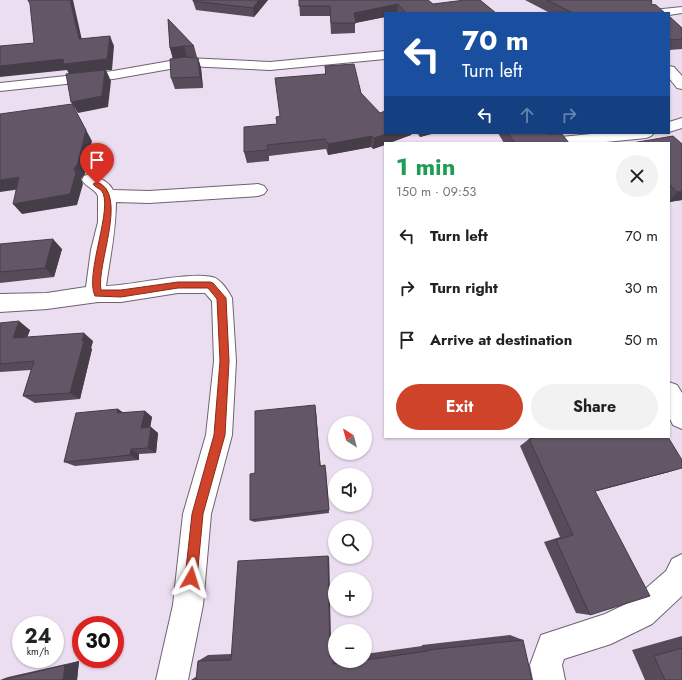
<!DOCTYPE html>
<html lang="en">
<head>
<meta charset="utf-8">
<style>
	body { margin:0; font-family:Jost,sans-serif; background:#f2f2f2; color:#222; height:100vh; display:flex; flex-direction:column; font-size:15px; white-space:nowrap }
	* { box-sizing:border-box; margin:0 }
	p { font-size:13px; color:#767676 }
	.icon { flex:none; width:22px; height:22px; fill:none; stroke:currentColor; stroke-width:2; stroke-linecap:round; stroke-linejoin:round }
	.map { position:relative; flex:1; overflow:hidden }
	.sheet { position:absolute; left:384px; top:142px; width:286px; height:296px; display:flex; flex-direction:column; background:#fff; border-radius:0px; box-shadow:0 1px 3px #0004 }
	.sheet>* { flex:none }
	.banner { position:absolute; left:384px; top:12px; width:286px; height:122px; border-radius:0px; box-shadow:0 1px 3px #0004; background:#1a4fa0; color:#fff; overflow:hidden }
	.needle { width:26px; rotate:324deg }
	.controls { position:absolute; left:328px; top:416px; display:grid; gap:8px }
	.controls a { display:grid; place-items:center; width:44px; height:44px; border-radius:50%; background:#fff; box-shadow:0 1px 3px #0004; font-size:20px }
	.speed { position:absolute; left:12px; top:616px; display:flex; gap:8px; font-size:20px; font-weight:700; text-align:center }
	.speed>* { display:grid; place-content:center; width:52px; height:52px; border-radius:50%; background:#fff; box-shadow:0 1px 3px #0004; line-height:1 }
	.speed small { font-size:10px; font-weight:400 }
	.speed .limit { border:6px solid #d22; background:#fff; color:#111 }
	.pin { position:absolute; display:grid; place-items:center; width:34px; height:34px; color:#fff; margin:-41px -17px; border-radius:50% 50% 50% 0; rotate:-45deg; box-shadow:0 0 4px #0007 }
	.pin .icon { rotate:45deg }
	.me { position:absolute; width:44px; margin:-22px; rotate:6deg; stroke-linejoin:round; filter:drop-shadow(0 0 3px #0008) }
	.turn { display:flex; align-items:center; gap:14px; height:84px; padding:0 12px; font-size:18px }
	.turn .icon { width:52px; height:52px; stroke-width:2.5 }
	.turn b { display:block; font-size:28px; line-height:34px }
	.lanes { display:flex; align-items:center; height:38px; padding:0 12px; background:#0003; justify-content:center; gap:20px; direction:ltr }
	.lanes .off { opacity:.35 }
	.round { display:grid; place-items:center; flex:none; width:42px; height:42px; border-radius:21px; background:#f2f2f2 }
	.headline { display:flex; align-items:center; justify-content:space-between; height:68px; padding:0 12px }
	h1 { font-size:24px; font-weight:700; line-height:30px; color:#1e9e55 }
	.action { display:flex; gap:8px; margin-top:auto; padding:8px 12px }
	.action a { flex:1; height:46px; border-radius:24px; background:#cf432b; color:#fff; font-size:16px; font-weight:700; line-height:46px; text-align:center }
	.action a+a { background:#f2f2f2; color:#222 }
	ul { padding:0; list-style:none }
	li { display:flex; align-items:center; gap:12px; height:52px; padding:0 12px }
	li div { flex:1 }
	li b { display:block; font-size:15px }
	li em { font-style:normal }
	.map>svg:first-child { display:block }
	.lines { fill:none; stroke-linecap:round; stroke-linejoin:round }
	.street-casing { stroke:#6e6273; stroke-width:2 }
	.street { fill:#fff; fill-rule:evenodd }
	.wall { fill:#554b59 }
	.shaded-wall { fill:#453d48 }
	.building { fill:#635767; stroke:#453d48 }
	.route { fill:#cf432b; stroke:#872c1c }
</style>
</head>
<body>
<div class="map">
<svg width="682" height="680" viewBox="0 0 682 680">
	<rect width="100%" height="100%" fill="#ecdef1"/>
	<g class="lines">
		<defs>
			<path id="street" d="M682,7v6l-13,2v-2h-22l2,-2 4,-1z
				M385,51v8l-115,11 -83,-4 -74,13 -113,12v-8l113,-12 74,-13 83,4z
				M669,66l5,1 8,9v13l-5,-1 -8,-10z
				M682,118v10l-13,4v-10z
				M601,133h53l-3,3 -5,2 -50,5h-53l2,-3 6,-2z
				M90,174c9,3 19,8 23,16l36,1 109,-7 6,2 3,4 -3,4 -6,2 -109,7 -33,-1c0,28 -6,56 -10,84 24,0 94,-17 111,-7 6,4 12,13 15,19l4,63 -4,74 -21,79 -8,91 -15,75h-32l17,-75 10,-91 23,-79 8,-74 -2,-60 -7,-8h-27l-57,9h-23l-51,7 -47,3v-18l47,-1 39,-6 5,-37 7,-28v-26c-3,-7 -12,-9 -16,-16l2,-4z
				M669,382l8,3 5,8v36l-9,-4 -4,-8z
				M682,554v42l-30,28 -41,20 -47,15 -2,6 3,15h-32l-3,-15 11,-30 64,-21 25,-12 36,-31 6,-12z"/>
		</defs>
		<use href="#street" class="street-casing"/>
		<use href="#street" class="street"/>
	</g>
	<path class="wall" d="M268,0l-14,17 -58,-7 -3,-9z
		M299,0l134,4 63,9h-111v4l-30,6v10l-24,1 -1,-18h-30z
		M525,0h126v4l14,9h-115z
		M669,16l13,12v21l-13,1z
		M168,19l26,27 3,11h-13l14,1 3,10 2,20 -28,1 -4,-11 2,-19 -3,-11z
		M325,66l36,27 24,40h27l-1,2 -38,14 -2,-2 -43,8 -2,-6 -57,7v5l-22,2 -3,-11 33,-28 3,-8 45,-42z
		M417,133h18l-15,4z
		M498,133h55v1l16,9h-65z
		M669,143l13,57 -13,2z
		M0,244l62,5 -8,28 -54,6z
		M0,323l30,7 -3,7 66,4 -2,7 1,1 -12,50 -45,4 -12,-7 8,-26 -31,2z
		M118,409l5,4 22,-2 7,6 -2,10 8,6 -2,20 -17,1v6l-64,6 -11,-4z
		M316,412l4,54 6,4 3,43 -75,9 -4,-2 5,-47z
		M529,439l140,33 -74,19 -5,124 -14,-2 -32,-71 16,-5 -40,-91z
		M329,557l2,94h3v7h1v3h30v-7l57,-8v-1l88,-10 13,5 9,40h-341l6,-4 1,-15 10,-6 23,-1z
		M682,636v44h-37l-13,-30z
		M79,661l-2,19h-77l8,-3z"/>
	<path class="shaded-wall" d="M70,0h3l11,49 -5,-10z
		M259,0h9l-14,17 -1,-9z
		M398,4l-1,9h-12v4l-30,6 -1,-10z
		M110,36l4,10 -2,24h-6l5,11 -3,26 -30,6 -7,-11 -2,-28 -2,-4 -67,7v-11z
		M184,46l3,11 -14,2 -3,-11z
		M198,58l3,10 2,20 -3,-11z
		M72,104l20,37 -7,33 -4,5 2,5 -6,21 -55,9 -9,-10 61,-35z
		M389,133h23l-1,2 -22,8h-4v2l-12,4 1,-11z
		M421,133h14l-15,4z
		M372,136l-1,11 -43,8v-11z
		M19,177l9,11 -28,4v-12z
		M682,191v9l-13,2 8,-10z
		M53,239l9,10 -8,28 -9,-9z
		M19,321l11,9 -6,16 -11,-8z
		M84,333l9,8 -2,7 1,1 -12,50 -10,-6z
		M315,405l1,7 5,58 -1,-4z
		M118,409l9,6 -10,-2z
		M145,411l7,6 -3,17 -8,-6z
		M151,427l7,6 -2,20 -8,-5z
		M131,449l8,5v6l-9,-5z
		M682,468l-13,4 -87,23 13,-4z
		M328,556l1,1 2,94 -1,6z
		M79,661l-2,19h-14l2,-15z"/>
	<path class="building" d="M28,0h42l9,39 31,-3 -3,23 -43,5 -1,-5 -63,7v-20l34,-3 -4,-39z
		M193,0h66l-6,8 -60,-7z
		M299,0h129l5,4 32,-4h15l16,13h-90l-8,-9 -44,9 2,10h-25l-1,-17h-31z
		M547,0h104l1,1 -1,3 5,1 9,8h-92z
		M669,16l13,12v11l-13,1z
		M168,19l26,27h-10l-14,2z
		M184,57l14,1 2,19 -29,1 -1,-19z
		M354,64l7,29 19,20 5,-2v22h4l-15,5 -2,-2 -44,8 -3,-5 -58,6 1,5 -24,2v-25l33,-3 -1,-7 4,-1 -5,-38 51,-4 -1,-8z
		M105,70l-3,26 -31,6 -5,-28z
		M72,104l14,26 -8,33 -4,6 2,4 -6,21 -57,10 6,-27 -19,3v-66z
		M508,133h39v1h15l7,9h-54z
		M673,136l9,8v47l-5,1 -8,-8v-41h-37z
		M53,239l-8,29 -45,4v-28z
		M19,321l-6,17 71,-5 -2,8h2l-14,52 -47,3 11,-35 -34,3v-41z
		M315,405l5,61 5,-1 4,45 -79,10v-46l5,-1v-62z
		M118,409l-1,4 28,-2 -4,17 10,-1 -3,21 -17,1 -1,6 -66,7 12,-49z
		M538,437h130l14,23v8l-87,23 55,105 -60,19 -34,-75 17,-5 -44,-96z
		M328,556l2,101h3v7l25,-3h7v-1l63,-9v-1l95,-10 9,40h-336l2,-19 33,-1 7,-99z
		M682,648v32h-17l-11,-24z
		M65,665l-2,15h-61z"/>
	<path class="route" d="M97,182c32,11 -1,83 4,108h20l57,-8h32l3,1 13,15 3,63 -4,74 -22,79 -6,64 -2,5 -4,1 -4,-1 -2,-5 7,-64 22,-79 6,-74 -3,-62 -9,-11h-30l-57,9 -26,-1c-11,-22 20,-91 6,-106 -3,-2 -6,-3 -8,-6z"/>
</svg>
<div class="controls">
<a><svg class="needle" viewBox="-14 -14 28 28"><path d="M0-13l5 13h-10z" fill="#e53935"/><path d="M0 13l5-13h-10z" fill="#767676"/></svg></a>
<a><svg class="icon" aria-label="sound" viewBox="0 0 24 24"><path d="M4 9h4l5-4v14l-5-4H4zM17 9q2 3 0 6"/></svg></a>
<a><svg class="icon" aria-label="search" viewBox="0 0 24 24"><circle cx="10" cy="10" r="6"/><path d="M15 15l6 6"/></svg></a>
<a>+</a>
<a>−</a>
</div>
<div class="speed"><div>24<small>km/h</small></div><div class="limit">30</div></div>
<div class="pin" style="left:97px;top:184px;background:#d93025"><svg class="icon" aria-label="arrive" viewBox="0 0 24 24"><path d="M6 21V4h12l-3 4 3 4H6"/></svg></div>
<svg class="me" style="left:191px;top:578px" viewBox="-20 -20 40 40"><path d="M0-17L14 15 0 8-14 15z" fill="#cf432b" stroke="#fff" stroke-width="4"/></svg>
<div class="banner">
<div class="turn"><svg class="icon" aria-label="left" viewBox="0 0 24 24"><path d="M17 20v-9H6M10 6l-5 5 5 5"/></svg><div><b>70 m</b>Turn left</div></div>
<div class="lanes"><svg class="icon" aria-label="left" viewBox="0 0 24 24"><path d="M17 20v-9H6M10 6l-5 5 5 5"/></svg><svg class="icon off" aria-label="ahead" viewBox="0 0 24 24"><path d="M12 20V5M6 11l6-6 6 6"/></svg><svg class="icon off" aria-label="right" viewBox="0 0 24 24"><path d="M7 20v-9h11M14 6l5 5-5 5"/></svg></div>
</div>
<section class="sheet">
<div class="headline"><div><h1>1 min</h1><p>150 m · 09:53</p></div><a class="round"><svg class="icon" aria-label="close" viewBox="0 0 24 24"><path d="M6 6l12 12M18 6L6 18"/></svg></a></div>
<ul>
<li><svg class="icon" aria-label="left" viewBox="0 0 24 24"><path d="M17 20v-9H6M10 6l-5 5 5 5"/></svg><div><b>Turn left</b></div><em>70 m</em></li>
<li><svg class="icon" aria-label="right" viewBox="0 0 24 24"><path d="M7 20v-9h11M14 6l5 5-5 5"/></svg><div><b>Turn right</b></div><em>30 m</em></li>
<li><svg class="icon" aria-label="arrive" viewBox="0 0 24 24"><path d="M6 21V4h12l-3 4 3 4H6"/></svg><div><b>Arrive at destination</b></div><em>50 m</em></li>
</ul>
<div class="action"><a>Exit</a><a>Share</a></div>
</section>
</div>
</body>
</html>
